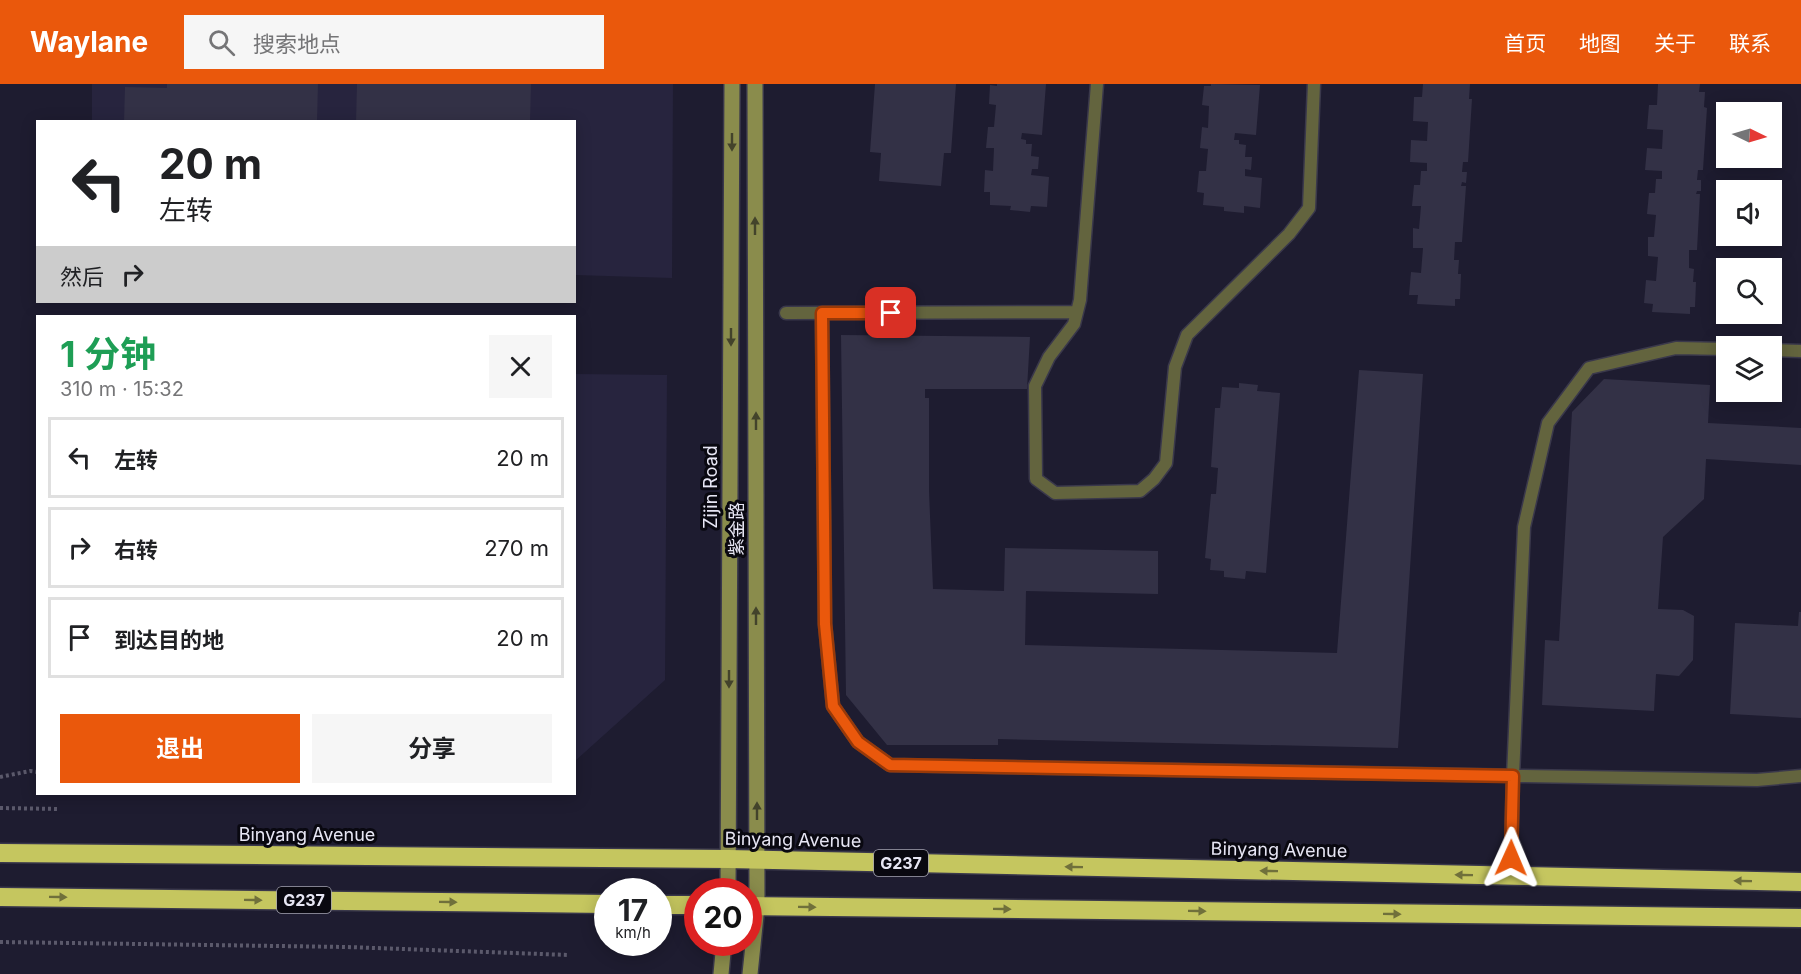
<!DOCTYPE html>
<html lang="zh">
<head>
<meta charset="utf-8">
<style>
	body { margin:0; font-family:Inter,"Noto Sans SC",sans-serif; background:#f6f6f6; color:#202124; height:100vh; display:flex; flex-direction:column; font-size:22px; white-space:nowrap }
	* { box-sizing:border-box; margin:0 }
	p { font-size:20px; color:#757577 }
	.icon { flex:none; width:33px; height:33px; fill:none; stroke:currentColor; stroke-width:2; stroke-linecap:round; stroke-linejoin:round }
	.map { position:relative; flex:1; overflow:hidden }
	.panel { position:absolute; left:36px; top:231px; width:540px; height:480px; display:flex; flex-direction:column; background:#fff; border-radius:0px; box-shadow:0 3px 15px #0003 }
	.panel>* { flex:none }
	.top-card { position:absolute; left:36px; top:36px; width:540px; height:183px; border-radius:0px; box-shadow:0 3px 15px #0003; background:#fff; color:#202124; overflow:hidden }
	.needle { width:39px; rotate:95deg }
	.buttons { position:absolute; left:1716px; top:18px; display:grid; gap:12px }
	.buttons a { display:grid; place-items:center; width:66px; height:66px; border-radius:0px; background:#fff; box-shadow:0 3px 15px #0003; font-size:30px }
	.speed { position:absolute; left:594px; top:794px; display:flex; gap:12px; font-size:30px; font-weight:700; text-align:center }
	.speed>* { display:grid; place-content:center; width:78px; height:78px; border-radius:50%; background:#fff; box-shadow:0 3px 15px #0003; line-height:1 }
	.speed small { font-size:15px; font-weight:400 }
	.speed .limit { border:9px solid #d22; background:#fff; color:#111 }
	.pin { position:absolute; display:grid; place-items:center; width:51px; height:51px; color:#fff; margin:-26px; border-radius:12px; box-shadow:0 3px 9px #0006 }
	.me { position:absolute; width:66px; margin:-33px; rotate:1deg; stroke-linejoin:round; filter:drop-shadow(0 0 4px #0008) }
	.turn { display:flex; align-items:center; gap:21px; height:126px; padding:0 24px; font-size:27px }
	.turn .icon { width:78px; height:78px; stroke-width:2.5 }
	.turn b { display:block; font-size:42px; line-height:51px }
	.then { display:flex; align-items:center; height:57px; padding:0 24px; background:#0003; gap:12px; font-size:22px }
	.round { display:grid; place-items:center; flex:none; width:63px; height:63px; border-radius:0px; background:#f6f6f6 }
	.head { display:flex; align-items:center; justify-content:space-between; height:102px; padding:0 24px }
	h1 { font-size:36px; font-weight:700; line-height:45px; color:#1e9e55 }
	.button { display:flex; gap:12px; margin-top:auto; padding:12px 24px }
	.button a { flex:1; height:69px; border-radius:0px; background:#ea580c; color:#fff; font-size:24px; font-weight:700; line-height:69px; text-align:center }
	.button a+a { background:#f6f6f6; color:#202124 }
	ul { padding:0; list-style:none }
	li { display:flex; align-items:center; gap:18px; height:81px; margin:0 12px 9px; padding:0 12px; border:3px solid #e0e0e0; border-radius:0px }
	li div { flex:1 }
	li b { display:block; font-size:22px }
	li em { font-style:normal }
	header { display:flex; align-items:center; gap:36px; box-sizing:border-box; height:84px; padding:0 30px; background:#ea580c; color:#fff }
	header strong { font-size:28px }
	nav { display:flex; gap:33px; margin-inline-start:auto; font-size:21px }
	.search { width:420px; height:54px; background:#f6f6f6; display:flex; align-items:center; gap:15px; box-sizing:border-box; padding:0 21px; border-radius:0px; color:#757577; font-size:22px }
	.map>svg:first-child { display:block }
	.built { fill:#27243e }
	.building { fill:#333146 }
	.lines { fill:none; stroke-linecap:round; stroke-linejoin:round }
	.lane-casing { stroke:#3a384b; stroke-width:15 }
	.secondary-casing { stroke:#3a384b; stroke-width:18 }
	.highway-casing { stroke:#3a384b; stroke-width:21 }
	.path { stroke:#5b596b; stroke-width:4; stroke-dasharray:3 3; stroke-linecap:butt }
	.lane { stroke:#63643e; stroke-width:12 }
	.secondary { stroke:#8a8c4c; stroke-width:15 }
	.highway { stroke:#c5c65f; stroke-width:18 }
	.oneway { fill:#43432b }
	.oneway2 { fill:#70703b }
	.route-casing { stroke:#983908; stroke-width:15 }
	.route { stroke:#ea580c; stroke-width:10 }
	.labels { text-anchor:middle; stroke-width:6; stroke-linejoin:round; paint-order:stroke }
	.shield { fill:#090810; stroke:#a4a3b0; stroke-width:1.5 }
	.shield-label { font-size:16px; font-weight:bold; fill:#e7e6f4 }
	.street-label { font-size:18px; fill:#e7e6f4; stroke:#090810 }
</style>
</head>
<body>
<header>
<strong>Waylane</strong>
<div class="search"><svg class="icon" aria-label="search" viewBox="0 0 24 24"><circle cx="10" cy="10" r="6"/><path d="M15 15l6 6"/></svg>搜索地点</div>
<nav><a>首页</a><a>地图</a><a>关于</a><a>联系</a></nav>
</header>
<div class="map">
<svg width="1801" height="890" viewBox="0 0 1801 890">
	<rect width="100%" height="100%" fill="#1e1c30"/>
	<path class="built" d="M92,0h581l-1,194 -97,-3 -1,-153h-482z
		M575,290l92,1 -2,305 -90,81z"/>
	<path class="building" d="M167,0h151l-1,38h-193l1,-35 42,1z
		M357,0h174l-1,38h-174z
		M875,0h81l-5,69h-7l-3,33 -62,-5 2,-28 -11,-1z
		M997,0h49l-4,51 -20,-2 -1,6 5,1v4h6l-1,12 8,1 -1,12h-6l-1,6 18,2 -2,30 -16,-1 -1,6 -20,-2 1,-4 -21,-1v-13h-6l1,-22 8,1 1,-23h-8l2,-21h6l2,-22 -7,-1 1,-19 7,1z
		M1211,0l49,1 -4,50 -21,-2 -1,7h5v4l7,1 -1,12h7l-1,13 -6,-1v7l17,2 -2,30 -16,-2v7l-20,-2v-4l-21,-2 1,-12 -7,-1 2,-21h7l2,-22 -8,-1 2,-21 6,1 1,-22 -7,-1 2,-19h7z
		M1423,0h47l-1,15h3l-4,63h-5l-1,10h5l-1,11 -4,-1 -1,4h5l-4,56h-7l-1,18h5l-1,14h3l-1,25h-5v7l-38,-2 1,-9h-9l2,-23 10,1 2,-25h-10v-20l6,1 2,-23h-9l2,-21h6l1,-14h6v-8l-17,-1 1,-22 16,1 1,-19 -15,-1 1,-24h8z
		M1658,0h42l-1,8h6l-1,15 3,1 -4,62h-5l-1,10h4v11h-4l-1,3h4l-3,56h-8v18l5,1 -1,13h3l-1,25h-5v7l-38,-2 1,-8 -9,-1 2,-23 10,1 2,-24 -10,-1v-19h6l2,-22 -9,-1 2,-21h6l1,-14h6v-8l-17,-1 2,-22 15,1 1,-19 -16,-1 2,-24h8z
		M841,251l189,2 -3,52h-102v9h4v93l4,98 71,2 1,-43 153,3v43l-132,-3 -1,54 312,8 22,-283 64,4 -25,374 -400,-9v6h-111l-41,-50z
		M1604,295l106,6 -2,38 93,5v37l-95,-6 -2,40 -41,38 -5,72 25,1 11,6 -1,44 -14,16 -23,-2 -2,37 -112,-6 3,-65 14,1 13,-229z
		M1239,299l19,2 -1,6 23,2 -14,180 -20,-2 -1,8 -21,-2v-6l-14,-1 1,-11 -6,-1 6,-64h5l2,-26 -7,-1 4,-59h5l2,-21 17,1z
		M1799,528h2v106l-71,-4 5,-91 63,3z"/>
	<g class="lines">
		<defs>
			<path id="lane" d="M1097,0l-17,216 -6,24 -25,33 -14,29 1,93 19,14 85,-2 14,-12 12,-16 9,-96 12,-32 102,-101 20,-26 5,-124
				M786,229l291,-1
				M822,229l3,311 8,82 25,36 32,23 867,15 44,-4
				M1772,266l29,1
				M1511,774l2,-82 11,-249 24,-104 41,-55 87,-20 50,1"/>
			<path id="secondary" d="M728,807l4,-807
				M721,890l3,-32
				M750,890l7,-68 -2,-822"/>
			<path id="highway" d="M0,769l728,6 1073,23
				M0,813l608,7
				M658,821h40
				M748,822l1053,12"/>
		</defs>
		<use href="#lane" class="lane-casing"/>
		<use href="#secondary" class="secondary-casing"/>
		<use href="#highway" class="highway-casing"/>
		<path class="path" d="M0,693l30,-6 8,1
			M0,724l60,1
			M0,858l347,5 222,8"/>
		<use href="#lane" class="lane"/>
		<use href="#secondary" class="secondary"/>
		<use href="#highway" class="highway"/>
	</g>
	<defs><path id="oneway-solid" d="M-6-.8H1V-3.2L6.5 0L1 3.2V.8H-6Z" transform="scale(1.5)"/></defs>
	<g class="oneway">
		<use href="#oneway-solid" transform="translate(732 58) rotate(90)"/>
		<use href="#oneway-solid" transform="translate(755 142) rotate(-90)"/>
		<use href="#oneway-solid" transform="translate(731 253) rotate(90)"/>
		<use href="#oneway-solid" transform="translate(756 337) rotate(-90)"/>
		<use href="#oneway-solid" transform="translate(756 532) rotate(-90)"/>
		<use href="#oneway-solid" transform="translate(729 595) rotate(90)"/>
		<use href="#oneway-solid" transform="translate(757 727) rotate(-90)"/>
	</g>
	<g class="oneway2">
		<use href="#oneway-solid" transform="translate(1074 783) rotate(-179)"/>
		<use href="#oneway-solid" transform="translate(1269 787) rotate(-179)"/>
		<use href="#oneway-solid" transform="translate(1464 791) rotate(-179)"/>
		<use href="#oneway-solid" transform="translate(1743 797) rotate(-179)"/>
		<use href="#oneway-solid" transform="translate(58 813) rotate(1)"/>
		<use href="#oneway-solid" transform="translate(253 816) rotate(1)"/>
		<use href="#oneway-solid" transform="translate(448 818) rotate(1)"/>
		<use href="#oneway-solid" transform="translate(807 823) rotate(1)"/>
		<use href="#oneway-solid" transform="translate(1002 825) rotate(1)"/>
		<use href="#oneway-solid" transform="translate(1197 827) rotate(1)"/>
		<use href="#oneway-solid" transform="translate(1392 830) rotate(1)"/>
	</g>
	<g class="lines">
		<defs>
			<path id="route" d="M891,229h-69l3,311 8,82 25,36 32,23 623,11 -2,82"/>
		</defs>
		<use href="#route" class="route-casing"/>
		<use href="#route" class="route"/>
	</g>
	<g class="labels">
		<g class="shield">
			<rect x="874" y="766" width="54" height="26" rx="4.5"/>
			<rect x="277" y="803" width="54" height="26" rx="4.5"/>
		</g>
		<g class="shield-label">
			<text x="901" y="785">G237</text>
			<text x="304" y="822">G237</text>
		</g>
		<g class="street-label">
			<text transform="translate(711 403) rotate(-90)" y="6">Zijin Road</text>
			<text transform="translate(737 445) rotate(-90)" y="6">紫金路</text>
			<text x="307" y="757">Binyang Avenue</text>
			<text transform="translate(793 756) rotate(1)" y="6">Binyang Avenue</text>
			<text transform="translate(1279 766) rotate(1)" y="6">Binyang Avenue</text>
		</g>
	</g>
</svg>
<div class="buttons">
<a><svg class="needle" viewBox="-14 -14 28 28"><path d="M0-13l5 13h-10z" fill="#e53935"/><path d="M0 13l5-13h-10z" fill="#757577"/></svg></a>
<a><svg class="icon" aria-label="sound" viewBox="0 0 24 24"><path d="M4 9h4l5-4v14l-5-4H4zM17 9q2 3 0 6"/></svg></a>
<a><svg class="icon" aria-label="search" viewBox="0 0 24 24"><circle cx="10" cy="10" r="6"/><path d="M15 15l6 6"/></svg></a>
<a><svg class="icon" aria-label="layers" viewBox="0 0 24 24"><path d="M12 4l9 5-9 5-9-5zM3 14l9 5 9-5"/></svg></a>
</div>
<div class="speed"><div>17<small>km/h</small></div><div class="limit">20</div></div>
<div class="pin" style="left:891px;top:229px;background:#d93025"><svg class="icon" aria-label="arrive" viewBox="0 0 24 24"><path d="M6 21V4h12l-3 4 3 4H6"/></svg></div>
<svg class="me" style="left:1511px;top:774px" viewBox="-20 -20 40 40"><path d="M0-17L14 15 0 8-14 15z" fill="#ea580c" stroke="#fff" stroke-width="4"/></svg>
<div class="top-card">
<div class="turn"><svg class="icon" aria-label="left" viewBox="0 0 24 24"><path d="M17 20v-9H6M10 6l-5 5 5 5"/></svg><div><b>20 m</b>左转</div></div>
<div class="then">然后<svg class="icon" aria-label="right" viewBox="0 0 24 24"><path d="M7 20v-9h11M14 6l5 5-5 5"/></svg></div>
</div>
<section class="panel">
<div class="head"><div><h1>1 分钟</h1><p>310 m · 15:32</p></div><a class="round"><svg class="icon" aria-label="close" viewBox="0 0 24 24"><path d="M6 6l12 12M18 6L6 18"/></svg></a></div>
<ul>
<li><svg class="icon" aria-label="left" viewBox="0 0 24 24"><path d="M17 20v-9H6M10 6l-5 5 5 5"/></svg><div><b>左转</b></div><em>20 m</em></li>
<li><svg class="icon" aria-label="right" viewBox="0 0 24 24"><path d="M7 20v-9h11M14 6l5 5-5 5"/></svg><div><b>右转</b></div><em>270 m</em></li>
<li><svg class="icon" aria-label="arrive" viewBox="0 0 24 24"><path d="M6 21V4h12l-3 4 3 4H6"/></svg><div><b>到达目的地</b></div><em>20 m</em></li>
</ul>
<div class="button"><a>退出</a><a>分享</a></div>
</section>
</div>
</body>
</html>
